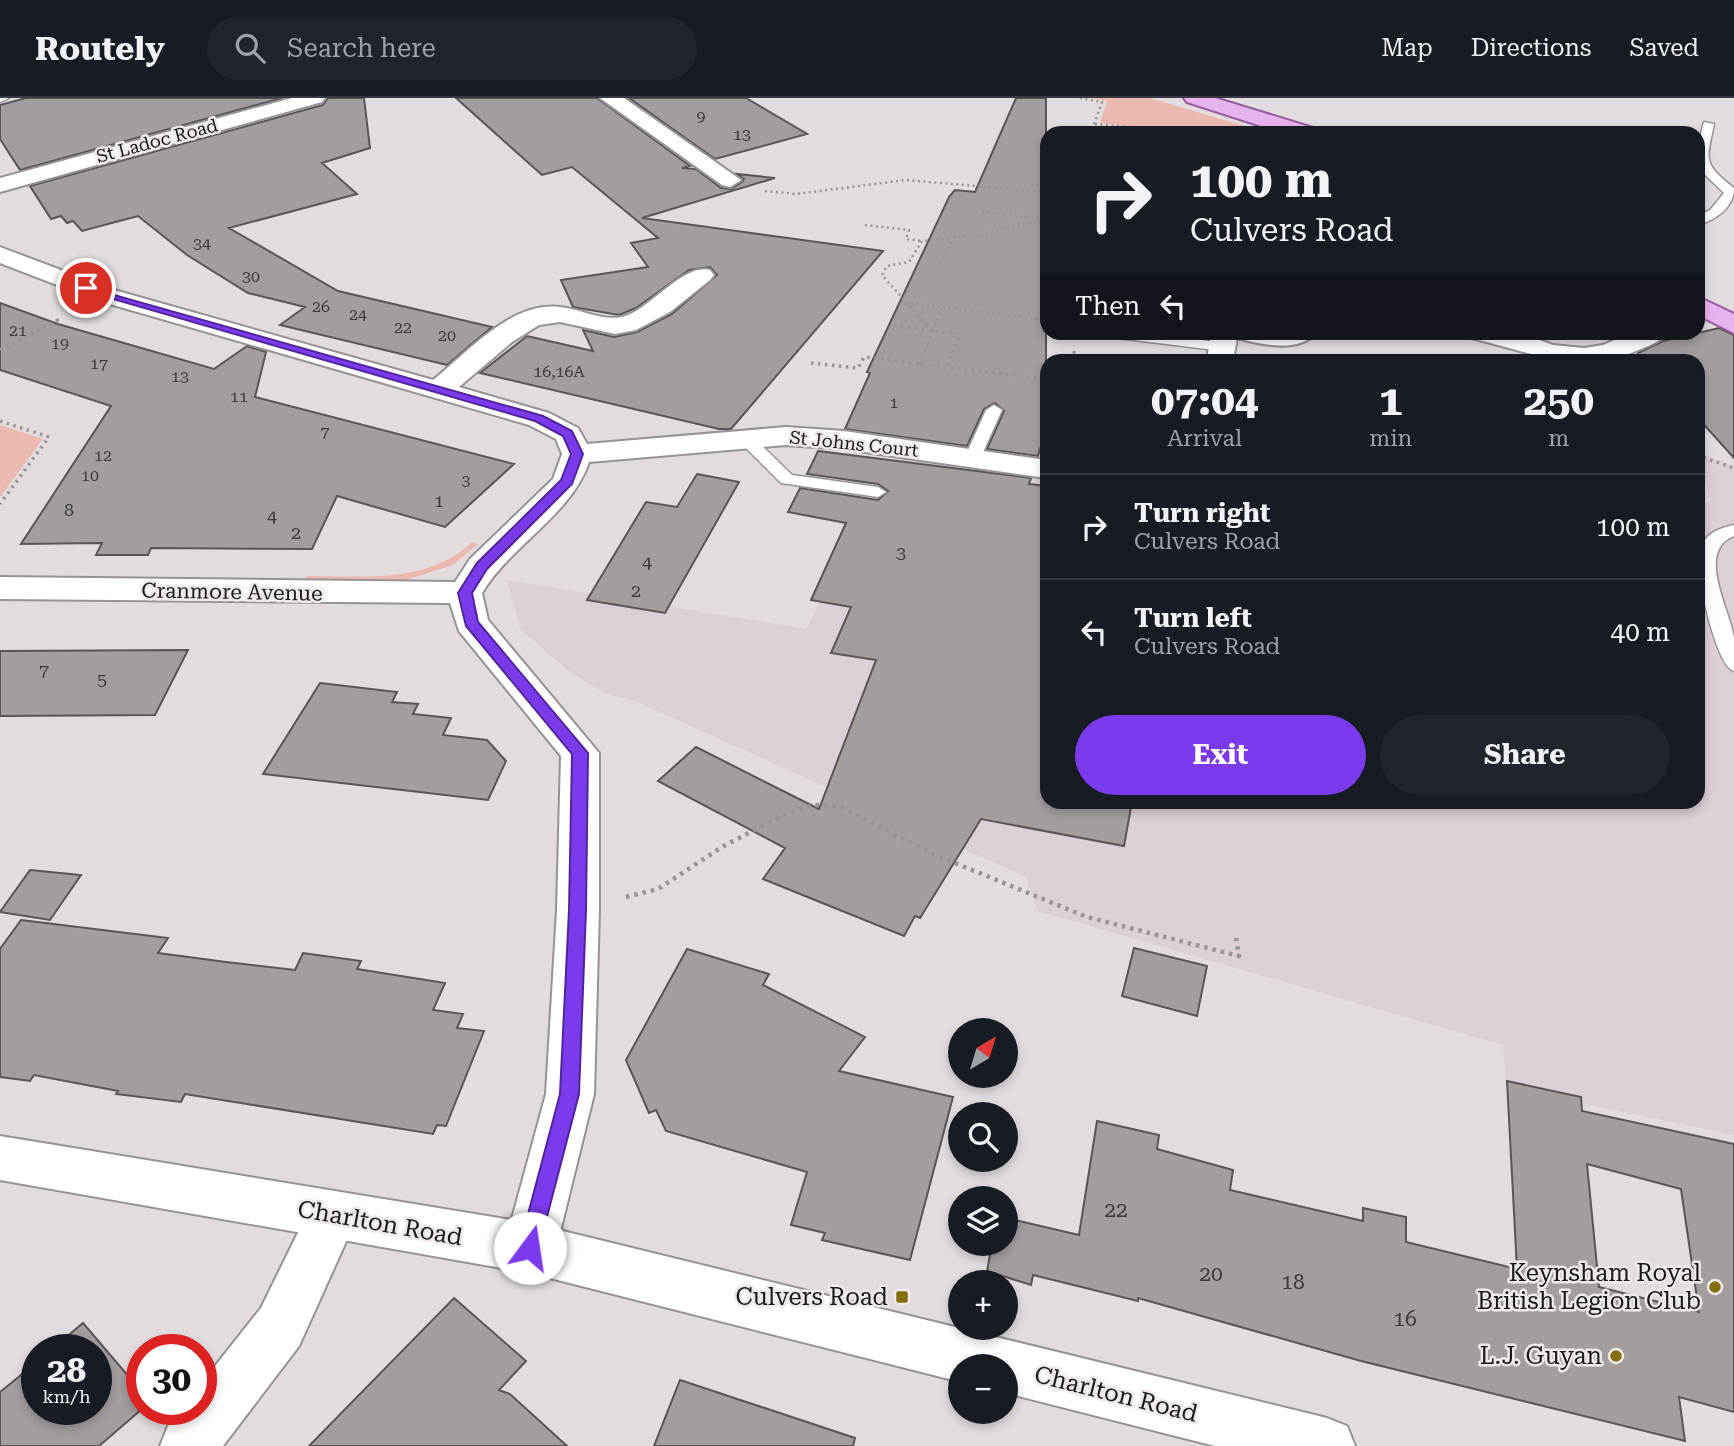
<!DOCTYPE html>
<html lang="en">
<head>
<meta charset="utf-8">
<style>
	body { margin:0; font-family:"Roboto Serif",serif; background:#20242c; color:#f1f3f6; height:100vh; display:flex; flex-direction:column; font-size:26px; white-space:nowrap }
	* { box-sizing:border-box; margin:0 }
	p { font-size:23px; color:#9ea1a6 }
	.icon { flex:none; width:38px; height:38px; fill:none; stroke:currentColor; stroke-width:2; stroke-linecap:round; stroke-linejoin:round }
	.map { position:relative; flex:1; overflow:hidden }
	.panel { position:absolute; left:1040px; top:256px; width:665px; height:455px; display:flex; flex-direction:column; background:#171b24; border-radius:21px; box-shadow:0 4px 10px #0003 }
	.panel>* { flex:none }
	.guide { position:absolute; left:1040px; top:28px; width:665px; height:214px; border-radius:21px; box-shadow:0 4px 10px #0003; background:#171b24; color:#f1f3f6; overflow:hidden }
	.needle { width:46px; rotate:38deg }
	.tools { position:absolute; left:948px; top:920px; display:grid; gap:14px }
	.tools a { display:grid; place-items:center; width:70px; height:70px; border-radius:50%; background:#171b24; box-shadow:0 4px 10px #0003; font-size:35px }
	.speed { position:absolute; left:21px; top:1236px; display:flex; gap:14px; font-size:35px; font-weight:700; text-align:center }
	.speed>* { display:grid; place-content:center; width:91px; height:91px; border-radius:50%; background:#171b24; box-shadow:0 4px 10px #0003; line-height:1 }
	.speed small { font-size:18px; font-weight:400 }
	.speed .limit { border:10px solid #d22; background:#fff; color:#111 }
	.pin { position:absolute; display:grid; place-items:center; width:60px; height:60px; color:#fff; margin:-30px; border:4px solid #fff; border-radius:50%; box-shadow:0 2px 7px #0007 }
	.me { position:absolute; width:77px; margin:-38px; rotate:14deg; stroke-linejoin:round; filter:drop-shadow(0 0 5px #0008) }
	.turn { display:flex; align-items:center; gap:24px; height:147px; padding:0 35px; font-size:32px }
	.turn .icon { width:91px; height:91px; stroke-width:2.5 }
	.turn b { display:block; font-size:49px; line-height:60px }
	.then { display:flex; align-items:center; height:66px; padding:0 35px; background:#0003; gap:14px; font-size:26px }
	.eta { display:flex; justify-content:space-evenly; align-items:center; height:119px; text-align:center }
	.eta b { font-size:42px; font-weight:700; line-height:49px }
	.button { display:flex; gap:14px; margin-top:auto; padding:14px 35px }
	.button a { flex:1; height:80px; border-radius:42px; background:#7c3aed; color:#fff; font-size:28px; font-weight:700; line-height:80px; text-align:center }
	.button a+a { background:#20242c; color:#f1f3f6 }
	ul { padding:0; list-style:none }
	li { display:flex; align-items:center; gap:21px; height:105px; padding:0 35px; border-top:2px solid #363941 }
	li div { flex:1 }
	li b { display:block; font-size:26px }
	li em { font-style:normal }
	header { display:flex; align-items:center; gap:42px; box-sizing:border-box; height:98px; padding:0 35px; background:#171b24; border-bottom:2px solid #363941 }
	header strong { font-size:33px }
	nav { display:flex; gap:38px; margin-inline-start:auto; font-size:24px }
	.search { width:490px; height:63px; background:#20242c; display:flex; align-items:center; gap:18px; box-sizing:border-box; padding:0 24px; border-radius:38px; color:#9ea1a6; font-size:26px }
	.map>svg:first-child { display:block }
	.built { fill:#dccfd6 }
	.green { fill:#ecb9b1 }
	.building { fill:#a39d9e; stroke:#5a5556; stroke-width:2; fill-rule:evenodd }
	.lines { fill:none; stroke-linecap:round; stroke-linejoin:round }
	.lane-casing { stroke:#979295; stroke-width:3 }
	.street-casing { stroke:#979295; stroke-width:4 }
	.secondary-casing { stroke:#979295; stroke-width:4 }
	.primary-casing { stroke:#955c9e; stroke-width:4 }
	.path-far2 { stroke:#999597; stroke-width:2.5; stroke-dasharray:2 3.5; stroke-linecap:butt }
	.path-far1 { stroke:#999597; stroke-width:3.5; stroke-dasharray:2.5 4.5; stroke-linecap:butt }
	.path { stroke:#999597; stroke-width:4.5; stroke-dasharray:3.5 5; stroke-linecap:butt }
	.lane { fill:#fff; fill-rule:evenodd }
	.street { fill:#fff; fill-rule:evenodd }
	.secondary { fill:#fff; fill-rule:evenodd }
	.primary { fill:#e7b3ef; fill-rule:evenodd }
	.route { fill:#7c3aed; stroke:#51269a; stroke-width:2 }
	.poi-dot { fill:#846e0c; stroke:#efe9ec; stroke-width:2.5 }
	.labels { text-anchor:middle; stroke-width:5; stroke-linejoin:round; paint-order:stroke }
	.far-number-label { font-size:16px; fill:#3d3b3c }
	.far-street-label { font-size:18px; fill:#1b1a1b; stroke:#efe9ec }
	.number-label { font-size:18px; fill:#3d3b3c }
	.street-label { font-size:21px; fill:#1b1a1b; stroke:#efe9ec }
	.near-number-label { font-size:21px; fill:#3d3b3c }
	.near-street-label { font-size:24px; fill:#1b1a1b; stroke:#efe9ec }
	.near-poi-label { font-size:24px; fill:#1b1a1b; stroke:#efe9ec; text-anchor:end }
</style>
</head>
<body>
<header>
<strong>Routely</strong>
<div class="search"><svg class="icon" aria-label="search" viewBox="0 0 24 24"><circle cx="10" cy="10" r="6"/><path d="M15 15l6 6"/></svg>Search here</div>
<nav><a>Map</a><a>Directions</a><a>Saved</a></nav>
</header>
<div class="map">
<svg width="1734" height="1348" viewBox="0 0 1734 1348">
	<rect width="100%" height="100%" fill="#e2dcdf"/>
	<path class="built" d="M1698,355l36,13v669l-227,-47 -4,-43 -465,-134 -12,-34 -391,-176 -31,-8 -38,-24 -46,-40 -13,-49 299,49 90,-172 150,21v324h652v-301l13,2z"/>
	<path class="green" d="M1090,0h60l118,35h-78l-90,-10 7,-22z
		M0,327l43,14 -43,58z
		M472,444l6,2 -25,21 -47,15h-102l3,-4c57,0 121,8 165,-34z"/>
	<path class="building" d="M26,0h256l-262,72 -20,-31v-34z
		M328,0h36l6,50 -48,15 35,31 -128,34 109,63 154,36 -45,38 -167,-40 25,-18 -57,-14 -61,-38 -49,-39 -56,15 -9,-10 -6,2 -6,-7 -10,3 -21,-33 293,-81z
		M456,0h141l93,68 -8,2 14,1 25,19 10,1 11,-7 2,-3 -7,-5 38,4 -133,40 241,33 -152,178h-12l-239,-56 47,-37 66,15 -10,-21 31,7 23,-5 35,-18 45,-39 -7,-8 -21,3 -53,38 -17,7 -46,-8 -12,-27 87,-13 -17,-24 27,-5 -86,-71 -30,8z
		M629,0h117l61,36 -92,25z
		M1016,0h30v331l-8,27 -51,-7 17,-38 -9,-8 -11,6 -17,37 -122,-17 25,-56 -3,-1 82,-175 6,-7 20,2z
		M0,205l58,21 156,45 33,-23 19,6 -11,45 259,67 -69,63 -108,-31 -25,53 -161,-1 -3,7h-52l6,-12 -81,1 90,-138 -111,-36z
		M1719,230l15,7v123l-36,-40v-58h-53l-7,-7 25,-12z
		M818,353l213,27 -2,6 17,2v316h86l-8,44 -143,-27 -61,99 -5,-2 -11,20 -141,-57 22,-31 -127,-67 38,-34 123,62 57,-149 -45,-7 20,-46 -40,-7 35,-77 -58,-11 12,-24 78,12 10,-9 -10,-7 -71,-10z
		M697,376l42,8 -74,131 -78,-13 59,-98 31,5z
		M188,552l-33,65 -155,1v-65z
		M320,585l77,9 -5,10 26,2 -5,10 38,4 -8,17 44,5 19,21 -18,39 -225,-26z
		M30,772l51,5 -31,45 -50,-8z
		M21,822l147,18 -10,15 68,9 69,8 8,-17 58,8 -4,8 88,14 -12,27 30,4 -6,14 27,3 -38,95 -9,-1 -4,9 -248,-40 -4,8 -65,-8 2,-3 -84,-16 -4,6 -30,-4v-128z
		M1134,850l73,18 -10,50 -75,-20z
		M687,851l82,25 -6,11 102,52 -26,34 114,26 -43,163 -88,-20 3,-7 -34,-8 16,-53 -141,-41 -10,-21 -7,3 -23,-53z
		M1507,983l74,16 1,14 152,33v268l-55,-15 6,44 -324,-80 -223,-63v3l-105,-26 -2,10 -44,-14 5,-27h14v-26l73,17 18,-114 62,14 -2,14 76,21 -3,20 133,31v-13l43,9v25l111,27zM1587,1066l94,25 18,123 -100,-25z
		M454,1200l72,63 -27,29 11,4 57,52h-258z
		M83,1225l59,69v17l-43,37h-99v-54l37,-30v47h59v-60h-44z
		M680,1282l175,58 -2,8h-199z"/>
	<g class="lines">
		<defs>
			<path id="lane" d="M0,0h9l-9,4z
				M1704,24l10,2c-8,38 -11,39 20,64 0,20 -19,32 -36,37v-9l12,-6 14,-17 -26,-25v-23z
				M1094,234h47l82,11 7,4 -7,4 -122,-15z
				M994,307l8,5 -22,49 -8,5 -6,-2 -2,-3 22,-49z
				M746,336l6,2 40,39 86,12 8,5 -8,5 -97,-14 -41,-41 -2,-3z
				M1734,427v11c-39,15 -4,74 0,102 0,11 0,23 0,33 -17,-4 -35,-86 -35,-105 0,-10 2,-19 6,-26 6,-9 19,-13 29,-15z"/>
			<path id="street" d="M292,0h33l-3,4 -322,90v-14z
				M600,0h24l117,82 -11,7 -8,-2z
				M0,149l114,43 319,90c35,-28 78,-79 127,-73 22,2 46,17 68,8 25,-10 57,-52 82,-45l4,5 -4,5 -40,32 -34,18 -21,4 -55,-12 -21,3 -27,17 -53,45 90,26 29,15 9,16 199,-17 58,4 202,29v18l-202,-29 -58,-4 -197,17c-18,53 -78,83 -107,131l6,27 111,133v157l-5,184 -38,154 -8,17 -18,8 -18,-8 -8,-17 42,-154 11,-184 4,-154 -102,-125 -9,-28 -450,-4v-22l455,5 15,-23 83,-80 9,-25 -6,-15 -27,-14 -433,-125 -96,-37z
				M1211,234h105c-15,22 -58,12 -79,6l-4,22h-26z
				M1467,234h51l35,13 31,3 19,-3 30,-13h35c-6,9 -18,13 -27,17 -60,27 -112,3 -170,-11z
				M333,1093l18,7 7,17 -59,131 -76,100h-63l8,-20 14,-17h19v-25l60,-76 54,-110z"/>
			<path id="secondary" d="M0,1038l530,87 797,195 20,8 8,20h-140l-209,-53v-26h-45v15l-431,-109 -530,-93z"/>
			<path id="primary" d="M1184,0h31l98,30 3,5h-33l-96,-31z
				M1698,199l36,17v19l-36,-18z"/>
		</defs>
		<use href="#lane" class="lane-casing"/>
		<use href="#street" class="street-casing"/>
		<use href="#secondary" class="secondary-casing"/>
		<use href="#primary" class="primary-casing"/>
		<path class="path-far2" d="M1080,0l22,4 -11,31
			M1095,26l86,8
			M765,93l31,3 110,-14 140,12
			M982,114l61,7
			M865,127l44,5 -3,9 16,2
			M943,160l10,-19
			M905,204l141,18
			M57,222l4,-2
			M922,222l-40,-45 5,-9 22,-4 13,-21 57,-6 55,-13 12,2
			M937,222l5,-13"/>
		<path class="path-far1" d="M921,221l11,12
			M1034,221l12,1
			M894,228l66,8 -13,33
			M0,252l60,-31
			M1071,262l4,-10
			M811,265l47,5 6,-11 182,22
			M919,266l18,-45
			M0,323l49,16 -49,67
			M1698,346l7,14 29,10
			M1698,379l7,27"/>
		<path class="path" d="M626,799l32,-8 64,-42 61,-32 30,-10 26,1 94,48 154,63 152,39 -3,-18"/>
		<use href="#lane" class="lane"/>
		<use href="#street" class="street"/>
		<use href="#secondary" class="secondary"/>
		<use href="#primary" class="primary"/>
	</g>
	<path class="route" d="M82,188l461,130 29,15 11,23 -11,30 -85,85 -15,24 6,29 110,131 -2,157 -7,184 -42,161 -7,3 -8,-3 -3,-7 41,-154 9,-184 3,-156 -106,-128 -8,-33 19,-30 84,-83 10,-26 -8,-18 -28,-15 -453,-131z"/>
	<g class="poi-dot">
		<circle cx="1715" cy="1189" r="7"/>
		<rect x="895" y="1192" width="14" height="14" rx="3.5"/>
		<circle cx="1616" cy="1258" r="7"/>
	</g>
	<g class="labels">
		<g class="far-number-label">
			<text x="701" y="24">9</text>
			<text x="742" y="42">13</text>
			<text x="202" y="151">34</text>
			<text x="251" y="184">30</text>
			<text x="321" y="214">26</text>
			<text x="358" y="222">24</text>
			<text x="403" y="235">22</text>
			<text x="18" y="238">21</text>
			<text x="447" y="243">20</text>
			<text x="60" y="251">19</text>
			<text x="99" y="271">17</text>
			<text x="559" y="279">16,16A</text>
			<text x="180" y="284">13</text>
			<text x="239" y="304">11</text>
			<text x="894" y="310">1</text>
			<text x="325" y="339">7</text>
			<text x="103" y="363">12</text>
			<text x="90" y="383">10</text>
			<text x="466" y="388">3</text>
		</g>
		<g class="far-street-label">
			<text transform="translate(157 43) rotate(-15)" y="6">St Ladoc Road</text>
			<text transform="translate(854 346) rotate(6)" y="6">St Johns Court</text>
		</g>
		<g class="number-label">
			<text x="439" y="409">1</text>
			<text x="69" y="418">8</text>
			<text x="272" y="424">4</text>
			<text x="296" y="441">2</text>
			<text x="901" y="461">3</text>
			<text x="647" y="470">4</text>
			<text x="636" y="499">2</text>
			<text x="44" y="579">7</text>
			<text x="102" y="588">5</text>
		</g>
		<g class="street-label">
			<text transform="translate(232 494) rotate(1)" y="7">Cranmore Avenue</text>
		</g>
		<g class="near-number-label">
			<text x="1116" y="1119">22</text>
			<text x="1211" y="1183">20</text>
			<text x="1293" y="1191">18</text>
			<text x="1405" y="1228">16</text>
		</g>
		<g class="near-street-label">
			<text transform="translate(380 1125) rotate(10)" y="8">Charlton Road</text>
			<text transform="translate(1116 1296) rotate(14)" y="8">Charlton Road</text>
		</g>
		<g class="near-poi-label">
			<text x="1701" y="1183">Keynsham Royal<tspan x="1701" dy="28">British Legion Club</tspan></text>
			<text x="888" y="1207">Culvers Road</text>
			<text x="1602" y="1266">L.J. Guyan</text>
		</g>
	</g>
</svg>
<div class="tools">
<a><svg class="needle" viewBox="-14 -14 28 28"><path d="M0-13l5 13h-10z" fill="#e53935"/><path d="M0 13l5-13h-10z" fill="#9ea1a6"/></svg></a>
<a><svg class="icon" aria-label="search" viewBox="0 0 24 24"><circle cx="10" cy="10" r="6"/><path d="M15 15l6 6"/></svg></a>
<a><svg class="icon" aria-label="layers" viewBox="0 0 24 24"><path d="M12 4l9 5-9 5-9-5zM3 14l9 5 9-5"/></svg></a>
<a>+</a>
<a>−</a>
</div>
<div class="speed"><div>28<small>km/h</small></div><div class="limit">30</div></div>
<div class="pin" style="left:86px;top:190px;background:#d93025"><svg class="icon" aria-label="arrive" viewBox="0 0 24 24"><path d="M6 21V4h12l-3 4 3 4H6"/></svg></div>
<svg class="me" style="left:530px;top:1150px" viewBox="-20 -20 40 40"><circle r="19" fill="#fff"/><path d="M0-13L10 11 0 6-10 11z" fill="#7c3aed"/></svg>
<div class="guide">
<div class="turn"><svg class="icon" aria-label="right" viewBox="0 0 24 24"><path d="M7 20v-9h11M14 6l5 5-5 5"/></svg><div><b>100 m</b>Culvers Road</div></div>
<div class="then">Then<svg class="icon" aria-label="left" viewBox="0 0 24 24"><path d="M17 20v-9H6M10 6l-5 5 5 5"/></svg></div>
</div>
<section class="panel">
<div class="eta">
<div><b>07:04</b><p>Arrival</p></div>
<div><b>1</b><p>min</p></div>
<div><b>250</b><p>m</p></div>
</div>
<ul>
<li><svg class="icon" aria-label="right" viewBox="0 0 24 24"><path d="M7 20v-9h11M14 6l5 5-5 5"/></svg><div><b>Turn right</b><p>Culvers Road</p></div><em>100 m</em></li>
<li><svg class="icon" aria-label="left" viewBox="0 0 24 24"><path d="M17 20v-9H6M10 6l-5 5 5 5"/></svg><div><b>Turn left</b><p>Culvers Road</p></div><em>40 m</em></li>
</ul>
<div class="button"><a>Exit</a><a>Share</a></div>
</section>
</div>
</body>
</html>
